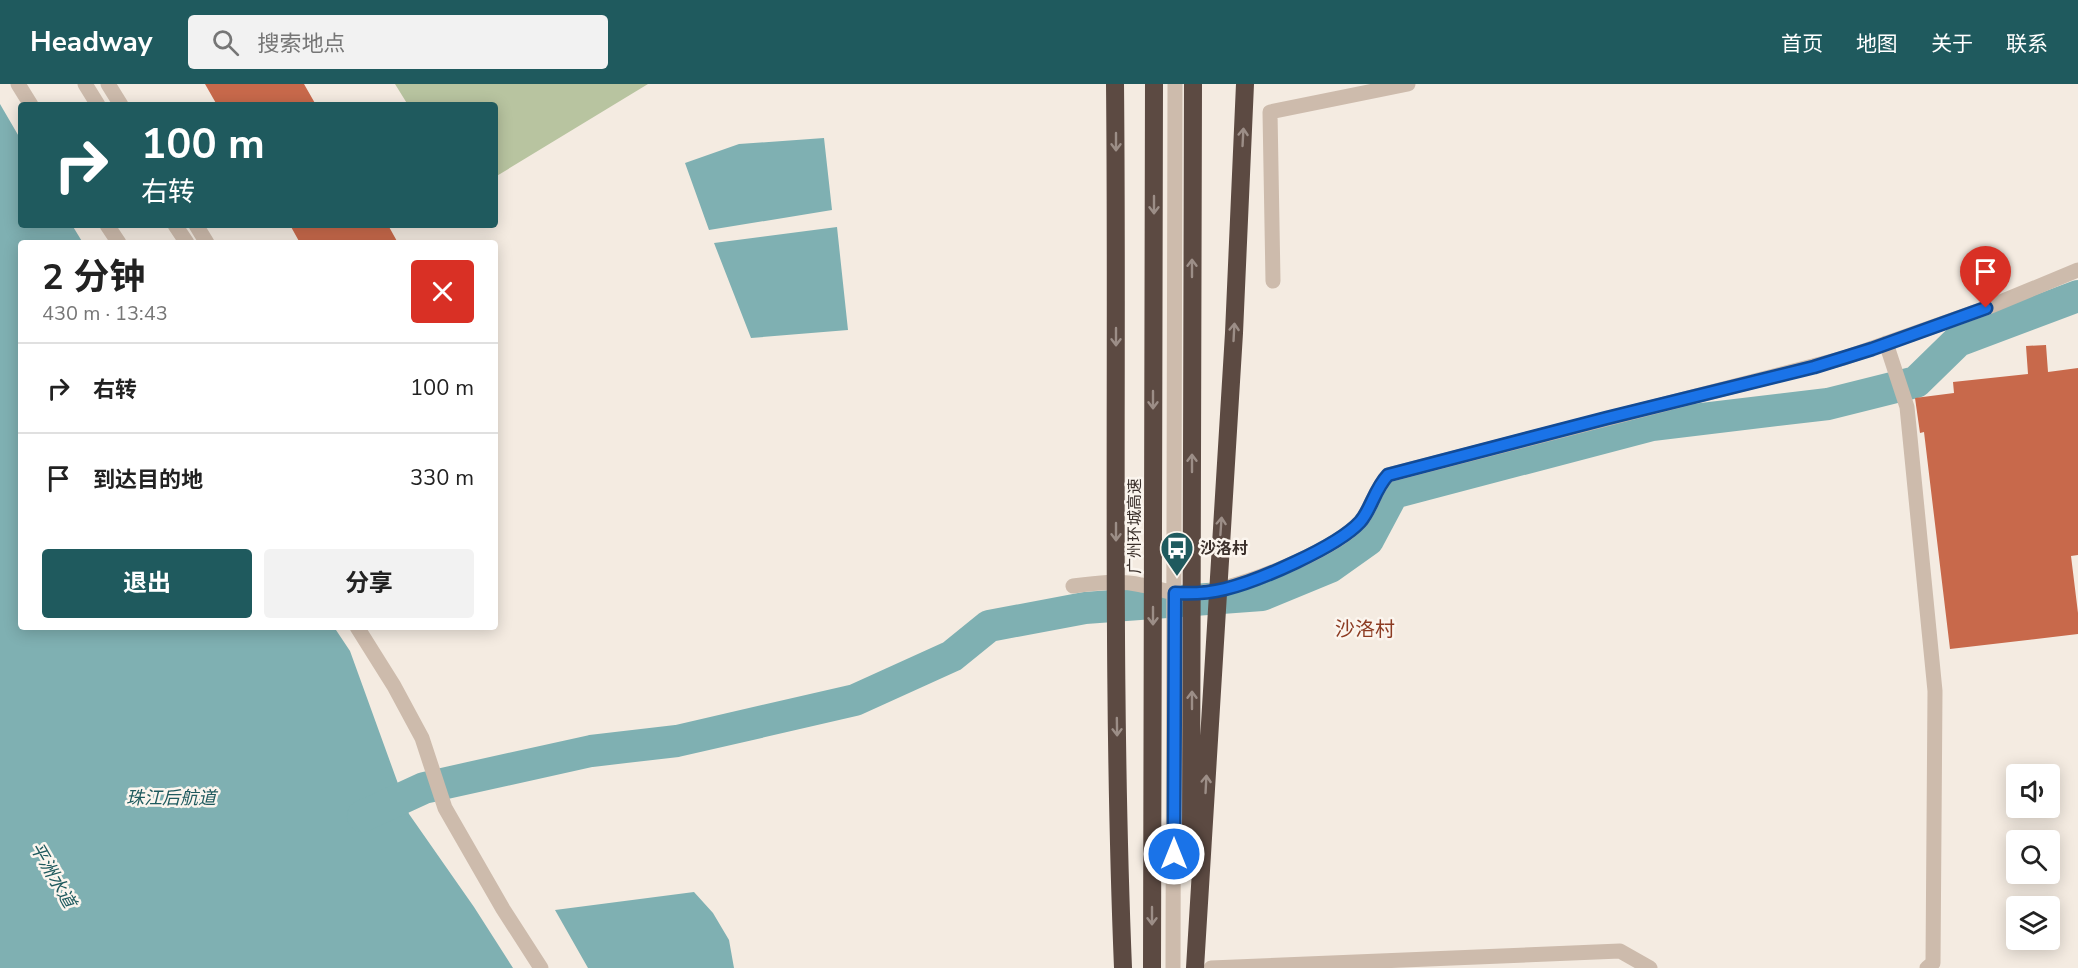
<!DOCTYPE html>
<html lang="zh">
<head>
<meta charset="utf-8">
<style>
	body { margin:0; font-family:"Nunito Sans","Noto Sans SC",sans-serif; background:#f2f2f2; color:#222; height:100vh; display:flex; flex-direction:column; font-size:22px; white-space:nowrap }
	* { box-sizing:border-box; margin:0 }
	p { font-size:20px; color:#767676 }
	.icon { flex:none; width:33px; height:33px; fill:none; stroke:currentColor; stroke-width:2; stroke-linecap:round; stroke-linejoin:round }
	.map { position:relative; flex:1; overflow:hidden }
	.side { position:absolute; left:18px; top:156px; width:480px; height:390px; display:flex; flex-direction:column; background:#fff; border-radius:6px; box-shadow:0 3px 15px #0003 }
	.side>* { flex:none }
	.banner { position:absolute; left:18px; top:18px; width:480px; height:126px; border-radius:6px; box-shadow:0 3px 15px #0003; background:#1f5a5e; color:#fff; overflow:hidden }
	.buttons { position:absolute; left:2006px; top:680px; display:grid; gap:12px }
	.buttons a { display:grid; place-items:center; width:54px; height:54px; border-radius:6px; background:#fff; box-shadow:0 3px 15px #0003; font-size:30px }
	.pin { position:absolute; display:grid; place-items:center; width:51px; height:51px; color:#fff; margin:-62px -26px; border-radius:50% 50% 50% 0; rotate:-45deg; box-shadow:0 0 6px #0007 }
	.pin .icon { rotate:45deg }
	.me { position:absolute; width:66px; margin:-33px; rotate:0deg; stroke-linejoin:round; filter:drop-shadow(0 0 4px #0008) }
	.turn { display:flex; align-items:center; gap:21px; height:126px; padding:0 24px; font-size:27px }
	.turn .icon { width:78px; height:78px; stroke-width:2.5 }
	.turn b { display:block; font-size:42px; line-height:51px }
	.round { display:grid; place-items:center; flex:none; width:63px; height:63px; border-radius:6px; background:#f2f2f2 }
	.head { display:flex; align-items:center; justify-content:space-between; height:102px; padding:0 24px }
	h1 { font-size:36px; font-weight:700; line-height:45px }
	.action { display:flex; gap:12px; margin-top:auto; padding:12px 24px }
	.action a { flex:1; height:69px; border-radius:6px; background:#1f5a5e; color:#fff; font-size:24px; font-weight:700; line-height:69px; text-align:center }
	.action a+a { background:#f2f2f2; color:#222 }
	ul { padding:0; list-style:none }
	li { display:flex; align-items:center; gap:18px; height:90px; padding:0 24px; border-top:2px solid #e0e0e0 }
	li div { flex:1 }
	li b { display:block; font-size:22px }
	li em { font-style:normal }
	header { display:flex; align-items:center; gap:36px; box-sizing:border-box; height:84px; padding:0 30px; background:#1f5a5e; color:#fff }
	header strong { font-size:28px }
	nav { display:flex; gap:33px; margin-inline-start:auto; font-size:21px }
	.search { width:420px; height:54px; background:#f2f2f2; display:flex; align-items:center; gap:15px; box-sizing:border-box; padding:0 21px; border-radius:6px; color:#767676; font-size:22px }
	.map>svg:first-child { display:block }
	.green { fill:#b8c4a0 }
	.water { fill:#7fb0b2 }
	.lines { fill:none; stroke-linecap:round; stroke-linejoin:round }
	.river { stroke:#7fb0b2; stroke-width:32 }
	.building { fill:#c8694b }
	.minor { stroke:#cdbbac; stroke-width:15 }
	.highway-bridge { stroke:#5c4a42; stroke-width:18 }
	.oneway { stroke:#9c8e87 }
	.route-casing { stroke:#114b97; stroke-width:15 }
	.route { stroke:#1a73e8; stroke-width:10 }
	.labels { text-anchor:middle; stroke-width:5; stroke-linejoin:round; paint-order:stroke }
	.street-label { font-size:16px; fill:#3b302b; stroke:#fbf5ee }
	.poi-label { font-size:16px; font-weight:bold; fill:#3b302b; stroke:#fbf5ee; text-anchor:start }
	.water-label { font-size:18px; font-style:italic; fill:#1f5a5e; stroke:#fbf5ee }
	.quarter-label { font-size:20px; fill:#8c3b22; stroke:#fbf5ee }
</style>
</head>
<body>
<header>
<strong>Headway</strong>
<div class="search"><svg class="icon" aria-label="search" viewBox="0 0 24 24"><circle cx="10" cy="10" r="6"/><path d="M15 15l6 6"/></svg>搜索地点</div>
<nav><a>首页</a><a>地图</a><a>关于</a><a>联系</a></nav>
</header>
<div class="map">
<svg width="2078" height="884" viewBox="0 0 2078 884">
	<rect width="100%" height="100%" fill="#f4ebe1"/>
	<path class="green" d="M395,0h253l-153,93v-72h-87z"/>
	<path class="water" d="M0,20l21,36v85h51l11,18h-62v384h313l16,24 59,163 65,93 39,61h-513z
		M824,54l8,72 -123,20 -24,-67 54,-19z
		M837,143l11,103 -97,8 -37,-95z
		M694,808l19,21 16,27 5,28h-146l-33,-58z"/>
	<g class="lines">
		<path class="river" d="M363,732l61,-28 167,-37 86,-10 178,-41 97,-44 37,-30 96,-18 177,-13 68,-28 38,-27 25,-47 259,-68 176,-21 88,-22 42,-41 120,-45"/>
	</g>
	<path class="building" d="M205,0h99l12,21h-99z
		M290,141h98l10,18h-98z
		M2046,261l2,27 30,-4v187l-7,1 7,57v21l-128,15 -26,-217 -4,1 -5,-35 39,-5 -1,-11 75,-8 -2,-28z"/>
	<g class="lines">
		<path class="minor" d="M18,0l13,21
			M85,0l13,21
			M108,0l13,21
			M107,141l12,18
			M175,141l12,18
			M196,141l11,18
			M1273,197l-3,-169 138,-28
			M1886,259l21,64 28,284 -2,272 -6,5
			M1073,502c23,-3 46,-6 68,-1 15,2 29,9 45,9 42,0 146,-41 174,-72 11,-12 14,-32 28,-47l456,-117 142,-50 92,-38
			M357,543l37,59 28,52 23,70 58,101 38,59
			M1173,884l2,-884
			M1211,884l409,-17 30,17"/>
		<path class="highway-bridge" d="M1115,0c3,295 -4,590 8,884
			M1191,750l2,-750
			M1152,884l2,-884
			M1195,884l39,-635 11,-249"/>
	</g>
	<defs><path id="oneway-shaft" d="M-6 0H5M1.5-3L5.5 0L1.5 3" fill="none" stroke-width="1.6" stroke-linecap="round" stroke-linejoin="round" transform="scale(1.5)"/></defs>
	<g class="oneway">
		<use href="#oneway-shaft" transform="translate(1243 53) rotate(-87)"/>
		<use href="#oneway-shaft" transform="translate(1116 58) rotate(90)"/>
		<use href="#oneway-shaft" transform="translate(1154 121) rotate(90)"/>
		<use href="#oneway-shaft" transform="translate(1192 184) rotate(-90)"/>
		<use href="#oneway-shaft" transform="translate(1234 248) rotate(-87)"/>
		<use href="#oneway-shaft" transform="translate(1116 253) rotate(90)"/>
		<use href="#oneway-shaft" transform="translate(1153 316) rotate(90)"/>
		<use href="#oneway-shaft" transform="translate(1192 379) rotate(-90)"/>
		<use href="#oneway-shaft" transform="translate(1221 442) rotate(-86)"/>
		<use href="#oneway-shaft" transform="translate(1116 448) rotate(90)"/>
		<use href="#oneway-shaft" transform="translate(1153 532) rotate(90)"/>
		<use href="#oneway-shaft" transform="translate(1192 616) rotate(-90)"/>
		<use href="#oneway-shaft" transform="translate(1117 643) rotate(89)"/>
		<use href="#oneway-shaft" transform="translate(1206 700) rotate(-87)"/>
		<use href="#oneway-shaft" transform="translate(1152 832) rotate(90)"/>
	</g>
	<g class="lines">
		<defs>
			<path id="route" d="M1174,770l1,-261c17,1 34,0 50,-4 33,-8 112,-42 135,-67 11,-12 14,-32 28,-47l219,-57 207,-51 58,-18 114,-41"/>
		</defs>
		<use href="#route" class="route-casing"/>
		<use href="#route" class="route"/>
	</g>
	<defs>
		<symbol id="bus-pin" viewBox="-11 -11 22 30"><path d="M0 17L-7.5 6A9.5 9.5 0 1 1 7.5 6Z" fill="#1f5a5e" stroke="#fbf5ee"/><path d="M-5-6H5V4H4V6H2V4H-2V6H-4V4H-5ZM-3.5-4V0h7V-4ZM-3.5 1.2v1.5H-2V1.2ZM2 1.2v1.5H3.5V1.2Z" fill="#fff"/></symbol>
	</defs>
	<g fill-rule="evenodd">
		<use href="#bus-pin" x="1158" y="445" width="38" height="52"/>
	</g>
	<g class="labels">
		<g class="street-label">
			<text transform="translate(1134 442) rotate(-90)" y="6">广州环城高速</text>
		</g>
		<g class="poi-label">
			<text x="1200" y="470">沙洛村</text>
		</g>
		<g class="water-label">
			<text x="171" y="720">珠江后航道</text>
			<text transform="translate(53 791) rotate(60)" y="6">平洲水道</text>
		</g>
		<g class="quarter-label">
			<text x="1365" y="552">沙洛村</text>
		</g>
	</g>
</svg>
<div class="buttons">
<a><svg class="icon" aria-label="sound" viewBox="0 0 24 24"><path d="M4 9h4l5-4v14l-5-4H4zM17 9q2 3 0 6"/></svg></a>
<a><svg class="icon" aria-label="search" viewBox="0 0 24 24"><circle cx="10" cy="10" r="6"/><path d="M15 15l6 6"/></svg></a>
<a><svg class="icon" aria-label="layers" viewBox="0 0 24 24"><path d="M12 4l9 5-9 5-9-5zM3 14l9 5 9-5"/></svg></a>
</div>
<div class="pin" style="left:1986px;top:224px;background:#d93025"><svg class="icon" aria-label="arrive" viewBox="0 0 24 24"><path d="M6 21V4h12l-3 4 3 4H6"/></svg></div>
<svg class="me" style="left:1174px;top:770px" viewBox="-20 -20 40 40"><circle r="17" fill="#1a73e8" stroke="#fff" stroke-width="3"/><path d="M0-11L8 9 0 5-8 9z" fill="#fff"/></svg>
<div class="banner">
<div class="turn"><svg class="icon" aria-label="right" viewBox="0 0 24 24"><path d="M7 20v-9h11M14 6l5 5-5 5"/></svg><div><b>100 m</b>右转</div></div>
</div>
<section class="side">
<div class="head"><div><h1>2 分钟</h1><p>430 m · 13:43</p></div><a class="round" style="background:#d93025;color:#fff"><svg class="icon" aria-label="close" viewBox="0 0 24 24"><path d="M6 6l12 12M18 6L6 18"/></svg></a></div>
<ul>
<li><svg class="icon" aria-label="right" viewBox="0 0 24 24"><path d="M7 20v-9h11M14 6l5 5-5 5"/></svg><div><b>右转</b></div><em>100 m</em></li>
<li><svg class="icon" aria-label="arrive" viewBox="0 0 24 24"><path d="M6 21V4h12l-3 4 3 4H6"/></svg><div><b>到达目的地</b></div><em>330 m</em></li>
</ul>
<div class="action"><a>退出</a><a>分享</a></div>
</section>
</div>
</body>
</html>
